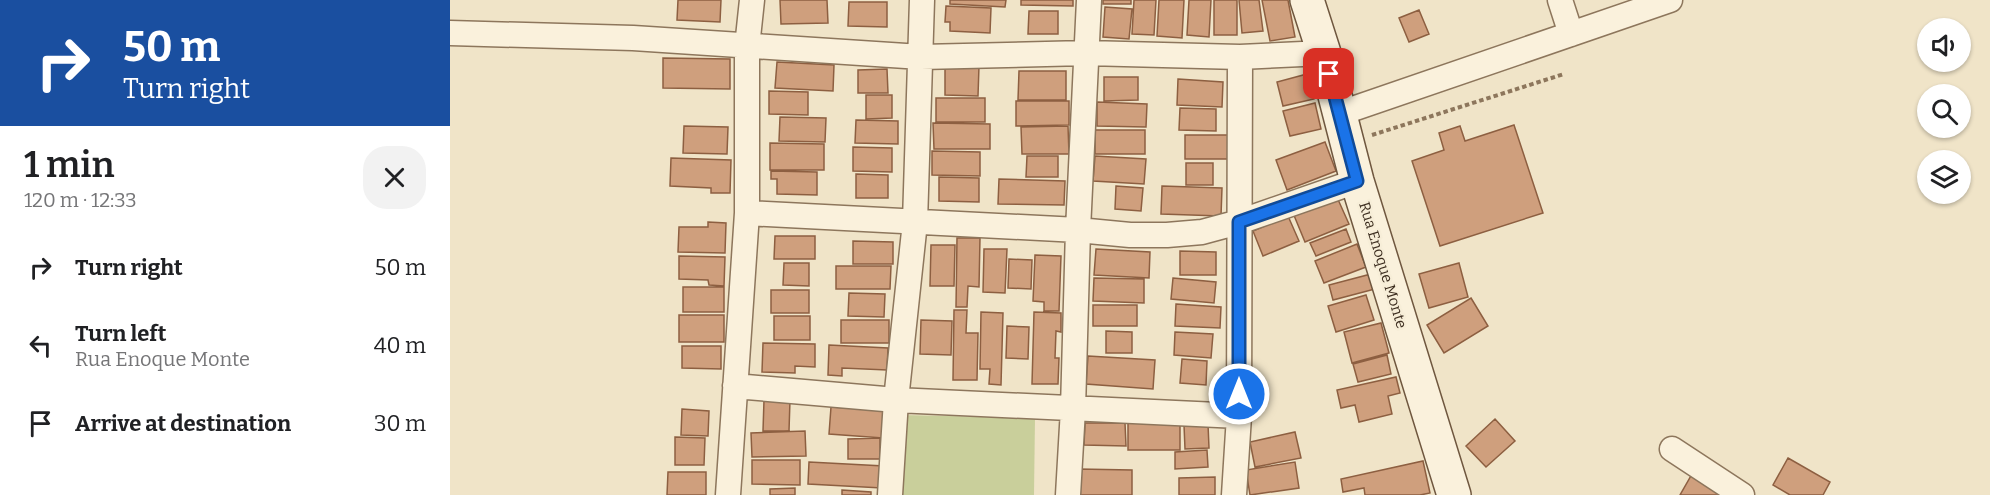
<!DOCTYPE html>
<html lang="en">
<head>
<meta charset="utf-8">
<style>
	body { margin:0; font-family:Bitter,serif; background:#f2f2f2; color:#202124; height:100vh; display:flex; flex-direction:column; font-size:22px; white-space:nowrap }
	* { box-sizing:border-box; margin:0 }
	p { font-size:20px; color:#757577 }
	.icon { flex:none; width:33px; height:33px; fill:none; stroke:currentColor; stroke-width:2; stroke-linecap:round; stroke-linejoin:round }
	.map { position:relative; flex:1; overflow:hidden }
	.side { display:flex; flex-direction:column; background:#fff; width:450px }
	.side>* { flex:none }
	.guide { background:#1a4fa0; color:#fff; overflow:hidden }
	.controls { position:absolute; left:1467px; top:18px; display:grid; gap:12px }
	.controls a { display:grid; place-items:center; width:54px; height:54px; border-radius:50%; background:#fff; box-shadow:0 2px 4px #0004; font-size:30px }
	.pin { position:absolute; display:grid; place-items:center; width:51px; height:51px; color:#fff; margin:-26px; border-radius:12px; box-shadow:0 3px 9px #0006 }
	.me { position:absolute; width:66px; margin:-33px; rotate:0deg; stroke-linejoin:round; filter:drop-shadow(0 0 4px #0008) }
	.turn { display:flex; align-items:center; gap:21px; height:126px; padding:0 24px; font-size:27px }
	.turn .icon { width:78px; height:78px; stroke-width:2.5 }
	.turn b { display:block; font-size:42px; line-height:51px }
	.round { display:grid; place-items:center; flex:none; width:63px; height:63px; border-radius:24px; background:#f2f2f2 }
	.overview { display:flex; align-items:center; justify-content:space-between; height:102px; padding:0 24px }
	h1 { font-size:36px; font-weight:600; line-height:45px }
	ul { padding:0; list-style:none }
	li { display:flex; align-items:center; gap:18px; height:78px; padding:0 24px }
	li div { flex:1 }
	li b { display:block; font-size:22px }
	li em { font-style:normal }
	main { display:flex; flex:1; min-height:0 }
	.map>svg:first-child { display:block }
	.green { fill:#c9cf9b }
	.building { fill:#cf9f7d; stroke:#8d5f41; stroke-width:1.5 }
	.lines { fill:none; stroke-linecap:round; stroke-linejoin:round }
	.minor-casing { stroke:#8d765c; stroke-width:27 }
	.secondary-casing { stroke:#6f573f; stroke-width:36 }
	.path { stroke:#8d765c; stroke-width:4; stroke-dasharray:4.5 3; stroke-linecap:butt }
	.minor { stroke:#faf1dc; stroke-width:24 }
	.secondary { stroke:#faf1dc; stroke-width:33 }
	.route-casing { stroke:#114b97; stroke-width:15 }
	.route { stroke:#1a73e8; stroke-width:10 }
	.labels { text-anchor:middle; stroke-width:5; stroke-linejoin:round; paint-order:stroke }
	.street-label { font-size:15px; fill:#3d2e20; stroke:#f7eed8 }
</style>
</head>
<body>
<main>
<section class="side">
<div class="guide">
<div class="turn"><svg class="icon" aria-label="right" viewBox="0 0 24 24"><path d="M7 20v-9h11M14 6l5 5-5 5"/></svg><div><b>50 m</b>Turn right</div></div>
</div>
<div class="overview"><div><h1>1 min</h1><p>120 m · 12:33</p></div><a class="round"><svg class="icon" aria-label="close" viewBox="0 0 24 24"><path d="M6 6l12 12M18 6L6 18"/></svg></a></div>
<ul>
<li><svg class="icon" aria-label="right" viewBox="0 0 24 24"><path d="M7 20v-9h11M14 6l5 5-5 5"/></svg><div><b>Turn right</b></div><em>50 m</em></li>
<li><svg class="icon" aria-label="left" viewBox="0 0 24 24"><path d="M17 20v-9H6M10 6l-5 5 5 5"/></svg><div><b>Turn left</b><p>Rua Enoque Monte</p></div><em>40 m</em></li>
<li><svg class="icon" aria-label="arrive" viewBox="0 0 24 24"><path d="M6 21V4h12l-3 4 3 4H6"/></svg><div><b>Arrive at destination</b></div><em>30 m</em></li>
</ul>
</section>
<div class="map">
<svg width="1540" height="495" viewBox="0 0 1540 495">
	<rect width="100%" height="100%" fill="#f0e4c8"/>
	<path class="green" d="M450,415l135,3 -1,77h-136z"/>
	<path class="building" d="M228,0h43l-1,22 -43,-2z
		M330,0h47l1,23 -47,1z
		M500,0h56l-1,7 -55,-3z
		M571,0h52v6l-52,-1z
		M653,0h28v4h-28z
		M684,0h22l-2,35 -22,-1z
		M709,0h25l-2,38 -25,-2z
		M739,0h22l-2,37 -22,-2z
		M764,0h23v35h-23z
		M789,0h20l4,31 -21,2z
		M812,0h26l7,37 -25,4z
		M399,2h38v25l-39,-1z
		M496,6l45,2 -1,25 -40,-2v-9h-5z
		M655,7l27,2 -3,30 -26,-2z
		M969,10l10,24 -20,8 -10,-24z
		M579,11h29v23h-30z
		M213,58l67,1v30l-67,-1z
		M327,62l57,3 -1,26 -58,-3z
		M495,65l34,1 -1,30 -33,-1z
		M437,69l1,24h-30v-23z
		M569,71h47v29h-48z
		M857,74l7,25 -31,7 -6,-24z
		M654,77h34v23l-34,1z
		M728,79l45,3 -1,25 -45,-2z
		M319,91l39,1v23l-39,-1z
		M416,95h26v23l-26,1z
		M486,98h49v24h-49z
		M566,101h53v24l-53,1z
		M647,102l50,2 -1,23 -49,-1z
		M865,103l6,26 -31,7 -7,-25z
		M730,108l36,1v22l-37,-1z
		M330,117l46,1 -1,24 -46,-1z
		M406,120l42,1v23l-43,-1z
		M483,123l57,1v25h-56z
		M1064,125l29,88 -103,33 -28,-85 32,-11 -5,-17 21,-7 5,15z
		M234,126l44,1 -1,27 -44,-1z
		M618,126l1,28h-47l-1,-27z
		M645,130h50v24h-50z
		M735,135h44v24h-44z
		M875,142l11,29 -49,19 -11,-30z
		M320,143l54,1v26h-54z
		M403,147l39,1v24l-39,-1z
		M482,151l48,1v24l-48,-1z
		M577,156h31v21h-32z
		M645,156l51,3 -2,25 -51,-3z
		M221,158l60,2 -1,33h-19v-5l-41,-2z
		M736,163h27v22h-27z
		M321,171l46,1v23l-40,-1v-15h-6z
		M406,174l32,1v23h-32z
		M489,177l40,1v24l-40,-1z
		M549,179l66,2 -1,24 -66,-1z
		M666,186l27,2 -2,23 -26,-2z
		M712,186l60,2 -1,28 -60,-2z
		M886,195l13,29 -44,18 -12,-29z
		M838,216l11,25 -36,15 -10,-25z
		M258,222l18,1 -1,30 -47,-1 1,-25h29z
		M896,229l5,13 -35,14 -6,-13z
		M325,236h40v23h-41z
		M507,238h23l-1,49 -11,-1 -1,21h-11z
		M403,241l40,1v22h-40z
		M907,244l9,23 -42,16 -9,-22z
		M481,245h24l-1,41h-24z
		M534,249h23l-2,44 -22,-1z
		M646,249l54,3 -1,26 -55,-3z
		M730,251l36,1v23h-36z
		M585,255l26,1 -2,55h-15v-9l-11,-1z
		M229,256l46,1 -1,29 -15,-1 -1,-5 -29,-1z
		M559,259l23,1 -1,29 -23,-1z
		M334,263h25v23l-26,-1z
		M1009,263l9,34 -39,11 -10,-34z
		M386,266h55l-1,23h-54z
		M921,274l4,15 -42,11 -4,-15z
		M644,278l50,1v24l-51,-2z
		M723,278l43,4 -2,21 -43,-4z
		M233,287h41v25h-41z
		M321,290h38v23h-38z
		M399,293l36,1 -1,23 -36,-1z
		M916,295l8,25 -38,12 -8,-26z
		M1021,298l17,28 -44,27 -17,-28z
		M726,304l45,3 -1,21 -45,-2z
		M643,305h44v21h-44z
		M504,310h13l-1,23h12l-1,47h-24z
		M531,312l22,1 -2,72 -12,-1 1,-15h-10z
		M584,312l27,1v19l-5,-1 -1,27h4l-1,26h-26z
		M229,315h45v27h-45z
		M324,316h36v24h-36z
		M391,320h48v23h-48z
		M471,320l31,1 -1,34 -31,-1z
		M931,323l8,30 -37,10 -8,-31z
		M557,326l22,1 -1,32 -22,-1z
		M656,331l26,1v21h-26z
		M725,332l38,2 -2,24 -37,-3z
		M313,343l52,1v23l-20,-1v7l-33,-1z
		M379,345l59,3 -1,22 -45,-2v8l-14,-1z
		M232,346h39v23l-39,-1z
		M937,355l4,19 -33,8 -5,-18z
		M638,356l67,4 -2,29 -67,-5z
		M732,359l25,2 -1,24 -26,-2z
		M946,377l4,16 -12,3 4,18 -33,8 -4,-17 -14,3 -4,-18z
		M314,400h26l-1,31h-26z
		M381,407l54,3 -2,28 -54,-4z
		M232,409l27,2 -1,25 -27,-1z
		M730,417v33h-52v-32z
		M1045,419l20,22 -29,26 -20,-21z
		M635,423h40l1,23 -42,-1z
		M758,424l1,24 -24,1 -1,-24z
		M355,431l1,25 -54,1 -1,-24z
		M845,432l6,26 -46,9 -5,-25z
		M225,437l30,1 -1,27h-29z
		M430,438v21h-32v-20z
		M757,450l1,17 -33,2v-17z
		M1338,458l42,24 -7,13h-33l-17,-10z
		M302,460h48v25l-48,-1z
		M973,461l7,32 -10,2h-55l-1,-7 -21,4 -2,-13z
		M359,462l75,4 -2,22 -74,-4z
		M845,462l4,26 -49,7 -4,-25z
		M628,469l54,1v25h-54z
		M218,472h38v23h-39z
		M1242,474l38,21h-50z
		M765,477v18h-36v-17z
		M345,488v7h-25v-6z
		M392,490l29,2v3h-29z"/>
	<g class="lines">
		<defs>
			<path id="minor" d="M1110,0l11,34
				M0,33l183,5 288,19 165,-4 154,4 84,-4
				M888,114l332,-114
				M297,213l331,17 52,5h37l35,-3 37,-10 118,-41
				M285,386l161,14 343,16
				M1222,449l70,46
				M278,495l19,-282v-166l5,-47
				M440,495l6,-95 19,-178 7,-222
				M618,495l5,-86 5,-179 11,-230
				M784,495l5,-79 1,-359"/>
			<path id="secondary" d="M857,0l17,53 33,128 97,314"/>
		</defs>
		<use href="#minor" class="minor-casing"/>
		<use href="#secondary" class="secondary-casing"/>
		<path class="path" d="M922,135l192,-61"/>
		<use href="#minor" class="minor"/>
		<use href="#secondary" class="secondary"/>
	</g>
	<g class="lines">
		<defs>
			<path id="route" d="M789,394v-172l118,-41 -28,-107"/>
		</defs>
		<use href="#route" class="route-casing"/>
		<use href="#route" class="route"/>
	</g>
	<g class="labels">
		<g class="street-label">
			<text transform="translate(933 265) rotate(73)" y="5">Rua Enoque Monte</text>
		</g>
	</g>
</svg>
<div class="controls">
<a><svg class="icon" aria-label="sound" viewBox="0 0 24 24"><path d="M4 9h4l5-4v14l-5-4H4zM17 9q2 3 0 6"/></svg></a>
<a><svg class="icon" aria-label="search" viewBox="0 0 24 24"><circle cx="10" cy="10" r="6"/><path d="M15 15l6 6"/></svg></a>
<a><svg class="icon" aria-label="layers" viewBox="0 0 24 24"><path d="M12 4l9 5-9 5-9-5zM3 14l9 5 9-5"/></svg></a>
</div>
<div class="pin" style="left:879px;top:74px;background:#d93025"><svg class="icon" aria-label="arrive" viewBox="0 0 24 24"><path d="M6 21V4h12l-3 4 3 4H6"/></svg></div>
<svg class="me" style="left:789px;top:394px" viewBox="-20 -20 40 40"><circle r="17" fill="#1a73e8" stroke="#fff" stroke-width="3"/><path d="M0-11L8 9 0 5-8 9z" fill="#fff"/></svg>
</div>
</main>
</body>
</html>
